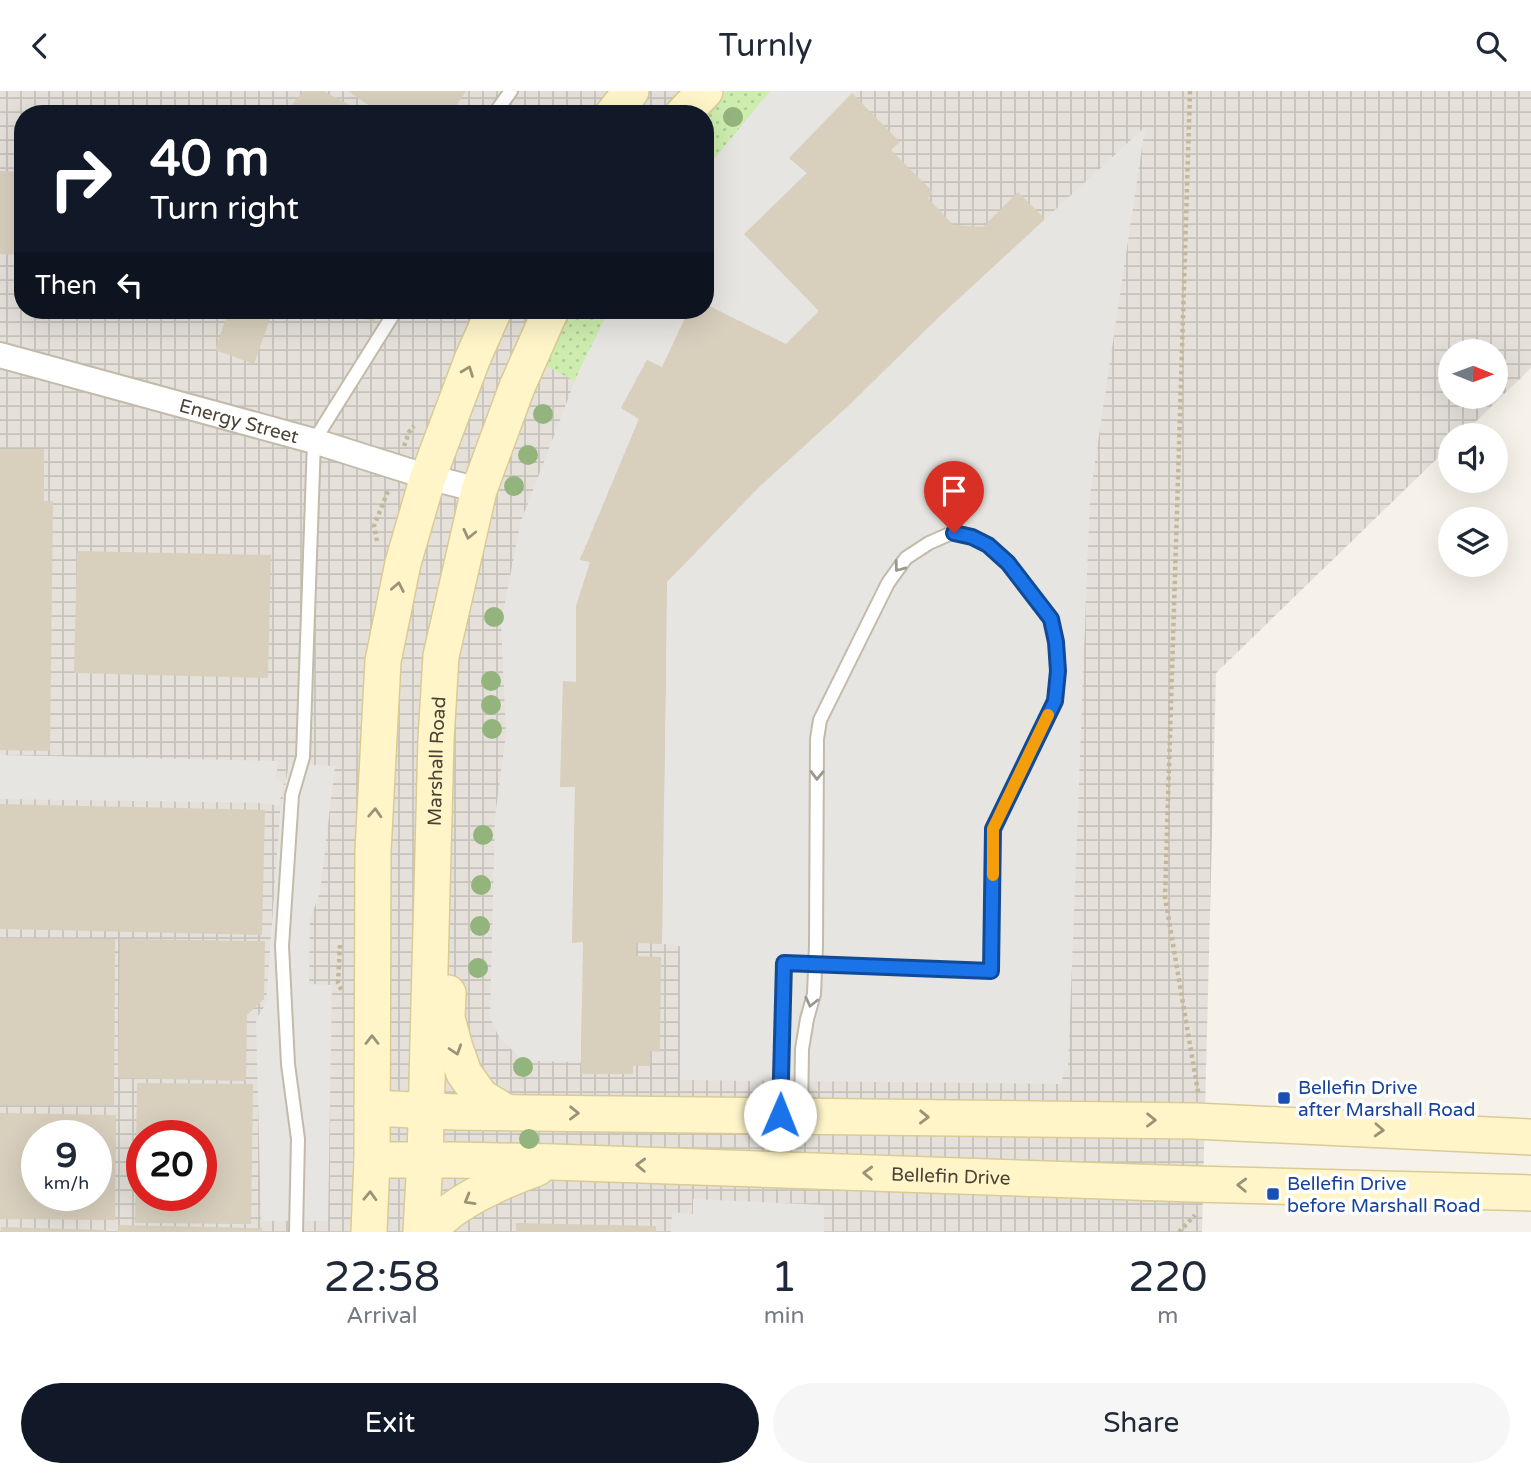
<!DOCTYPE html>
<html lang="en">
<head>
<meta charset="utf-8">
<style>
	body { margin:0; font-family:"Varela Round",sans-serif; background:#f6f6f7; color:#1f2937; height:100vh; display:flex; flex-direction:column; font-size:26px; white-space:nowrap }
	* { box-sizing:border-box; margin:0 }
	p { font-size:23px; color:#747a83 }
	.icon { flex:none; width:38px; height:38px; fill:none; stroke:currentColor; stroke-width:2; stroke-linecap:round; stroke-linejoin:round }
	.map { position:relative; height:1141px; overflow:hidden }
	.side { display:flex; flex-direction:column; background:#fff; flex:1 }
	.side>* { flex:none }
	.guide { position:absolute; left:14px; top:14px; width:700px; height:214px; border-radius:28px; box-shadow:0 7px 28px #0002; background:#111827; color:#fff; overflow:hidden }
	.needle { width:46px; rotate:91deg }
	.controls { position:absolute; left:1438px; top:248px; display:grid; gap:14px }
	.controls a { display:grid; place-items:center; width:70px; height:70px; border-radius:50%; background:#fff; box-shadow:0 7px 28px #0002; font-size:35px }
	.speed { position:absolute; left:21px; top:1029px; display:flex; gap:14px; font-size:35px; font-weight:700; text-align:center }
	.speed>* { display:grid; place-content:center; width:91px; height:91px; border-radius:50%; background:#fff; box-shadow:0 7px 28px #0002; line-height:1 }
	.speed small { font-size:18px; font-weight:400 }
	.speed .limit { border:10px solid #d22; background:#fff; color:#111 }
	.pin { position:absolute; display:grid; place-items:center; width:60px; height:60px; color:#fff; margin:-72px -30px; border-radius:50% 50% 50% 0; rotate:-45deg; box-shadow:0 0 7px #0007 }
	.pin .icon { rotate:45deg }
	.me { position:absolute; width:77px; margin:-38px; rotate:1deg; stroke-linejoin:round; filter:drop-shadow(0 0 5px #0008) }
	.turn { display:flex; align-items:center; gap:24px; height:147px; padding:0 21px; font-size:32px }
	.turn .icon { width:91px; height:91px; stroke-width:2.5 }
	.turn b { display:block; font-size:49px; line-height:60px }
	.then { display:flex; align-items:center; height:66px; padding:0 21px; background:#0003; gap:14px; font-size:26px }
	.eta { display:flex; justify-content:space-evenly; align-items:center; height:119px; text-align:center }
	.eta b { font-size:42px; font-weight:600; line-height:49px }
	.cta { display:flex; gap:14px; margin-top:auto; padding:14px 21px }
	.cta a { flex:1; height:80px; border-radius:42px; background:#111827; color:#fff; font-size:28px; font-weight:600; line-height:80px; text-align:center }
	.cta a+a { background:#f6f6f7; color:#1f2937 }
	header { display:flex; justify-content:space-between; align-items:center; height:91px; padding:0 21px; background:#fff; font-size:32px; font-weight:600 }
	.map>svg:first-child { display:block }
	.industrial { fill:url(#industrial-grid); fill-rule:evenodd }
	.grass { fill:url(#grass-dots) }
	.parking { fill:#e7e5e1 }
	.building { fill:#d8cfbd; fill-rule:evenodd }
	.lines { fill:none; stroke-linecap:round; stroke-linejoin:round }
	.service-casing { stroke:#c2bbaa; stroke-width:16 }
	.minor-casing { stroke:#c2bbaa; stroke-width:28 }
	.secondary-casing { stroke:#dacb95; stroke-width:38 }
	.path { stroke:#c5b89a; stroke-width:4.5; stroke-dasharray:3.5 3.5; stroke-linecap:butt }
	.service { stroke:#fff; stroke-width:12 }
	.minor { stroke:#fff; stroke-width:24 }
	.secondary { stroke:#fff5c9; stroke-width:35 }
	.tree { fill:#93b47c }
	.oneway { stroke:#9b9378 }
	.oneway2 { stroke:#9b9890 }
	.route-casing { stroke:#114b97; stroke-width:18 }
	.route { stroke:#1a73e8; stroke-width:12 }
	.slow { stroke:#f59e0b; stroke-width:12 }
	.transit-dot { fill:#1a4fb4; stroke:#fff; stroke-width:2.5 }
	.labels { text-anchor:middle; stroke-width:7; stroke-linejoin:round; paint-order:stroke }
	.street-label { font-size:19px; fill:#4a4336; stroke:#fff }
	.transit-label { font-size:19px; fill:#164399; stroke:#fff; text-anchor:start }
</style>
</head>
<body>
<header><svg class="icon" aria-label="back" viewBox="0 0 24 24"><path d="M15 5l-7 7 7 7"/></svg>Turnly<svg class="icon" aria-label="search" viewBox="0 0 24 24"><circle cx="10" cy="10" r="6"/><path d="M15 15l6 6"/></svg></header>
<div class="map">
<svg width="1531" height="1141" viewBox="0 0 1531 1141">
	<defs>
		<pattern id="industrial-grid" width="8" height="8" patternUnits="userSpaceOnUse" patternTransform="scale(1.75)"><rect width="8" height="8" fill="#e5e1da"/><path d="M0 4h8M4 0v8" fill="none" stroke="#c6c2bc"/></pattern>
		<pattern id="grass-dots" width="8" height="8" patternUnits="userSpaceOnUse" patternTransform="scale(1.75)"><rect width="8" height="8" fill="#cdedae"/><path d="M2 2h.1M6 6h.1" fill="none" stroke="#b2cc96" stroke-width="1.8" stroke-linecap="round"/></pattern>
	</defs>
	<rect width="100%" height="100%" fill="#f6f2e9"/>
	<path class="industrial" d="M0,0h1531v277l-70,68h-10v9l-235,228 -14,559h-1202zM23,23h682v196h-682zM1451,261h45v45h-45zM37,1045h59v59h-59zM142,1045h59v59h-59z"/>
	<path class="grass" d="M727,0h43l-65,79v-55z
		M574,219h35l-34,71 -31,-16z"/>
	<path class="parking" d="M770,0h85l-65,68 17,14 -62,61 74,77 -33,33 -81,-40v-134z
		M1145,36l-55,369 -22,573 -5,1 -1,14 -382,-4v-134l-18,-2 5,-362 91,-94 89,-81 95,-93z
		M609,219h80l-27,57 -16,-6 -25,47 18,11 -59,140 10,3 -14,120h-13l-3,105h15l-3,155h11l-2,120 -58,-1 -24,-24 -9,-19 5,-201 11,-83 -5,-110 19,-100 58,-151z
		M0,664l278,6 -2,19 8,3 -5,23 -13,-3 -266,-4z
		M289,673l46,2 -15,126 -10,28 -1,64 23,1 -4,236h-67l-5,-202 10,-15 14,-191z
		M693,1108l131,6v27h-153l1,-20 21,2z"/>
	<path class="building" d="M304,0h19l44,23h-77l3,-11z
		M348,0h118l-15,23h-70z
		M852,2l48,49 -9,8 42,42 -5,6 25,27 30,2 35,-35 27,27 -103,95 -95,93 -89,81 -91,94 -5,362 -26,-1v13l25,1 -1,95 -10,-1v15h-17v8h-52l2,-132 -11,1 3,-156h-15l3,-106 13,1v-76l14,-44 -10,-2 59,-141 -18,-11 26,-48 15,7 27,-57h16v-6l81,40 33,-33 -75,-77 63,-61 -18,-15z
		M0,80l23,1v83l-23,-1z
		M229,219h44l-19,54 -39,-14z
		M342,219h36l-4,12z
		M0,358h44v52h9l-3,250 -50,-1z
		M77,460l194,4 -3,123 -194,-5z
		M0,713l265,6 -3,125 -262,-6z
		M0,847l115,1 -1,166h-114z
		M120,848l145,2 -1,58 -17,16 -1,66 -128,-3z
		M137,992l116,1 -2,140 -116,-1zM142,1045h59v59h-59z
		M0,1022l116,2 -1,105 -115,-1zM37,1045h59v59h-59z
		M516,1132l140,3v6h-140z
		M118,1134l144,3v4h-144z
		M1,1136l106,3v2h-106z"/>
	<g class="lines">
		<defs>
			<path id="service" d="M494,23l17,-23
				M780,1024l4,-152 207,8 2,-142 62,-129 3,-29 -2,-29 -5,-23 -43,-56 -21,-18 -15,-9 -18,-4 -25,11 -23,15 -18,25 -68,137 -3,19 -1,207 -2,48 -7,25 -5,30 -1,66
				M296,1141l2,-93 -10,-75 -6,-118 10,-151 11,-38 11,-316 82,-131"/>
			<g id="minor">
				<path id="s1" d="M0,264l314,86 114,36 51,13"/>
			</g>
			<g id="secondary">
				<path d="M613,23l18,-23"/>
				<path d="M683,23l22,-23"/>
				<path d="M448,902l-1,25 8,30 9,25 17,24 25,15"/>
				<path d="M372,1017l84,4 739,9 336,16"/>
				<path id="s2" d="M372,1069h82l99,2 640,22 338,9"/>
				<path d="M369,1141l3,-72 1,-309 10,-190 20,-98 25,-86 44,-117 22,-50"/>
				<path id="s3" d="M421,1141l4,-73 11,-420 5,-83 38,-166 38,-103 34,-77"/>
				<path d="M429,1141c21,-29 75,-52 108,-64"/>
			</g>
		</defs>
		<use href="#service" class="service-casing"/>
		<use href="#minor" class="minor-casing"/>
		<use href="#secondary" class="secondary-casing"/>
		<path class="path" d="M1190,0l-25,806 33,195
			M404,355l5,-14 5,-6
			M377,450l-3,-15 14,-35
			M340,854l-2,38 4,8
			M1179,1141l16,-17"/>
		<use href="#service" class="service"/>
		<use href="#minor" class="minor"/>
		<use href="#secondary" class="secondary"/>
	</g>
	<g class="tree">
		<circle cx="733" cy="26" r="10"/>
		<circle cx="543" cy="323" r="10"/>
		<circle cx="528" cy="364" r="10"/>
		<circle cx="514" cy="395" r="10"/>
		<circle cx="494" cy="526" r="10"/>
		<circle cx="491" cy="590" r="10"/>
		<circle cx="491" cy="614" r="10"/>
		<circle cx="492" cy="638" r="10"/>
		<circle cx="483" cy="744" r="10"/>
		<circle cx="481" cy="794" r="10"/>
		<circle cx="480" cy="835" r="10"/>
		<circle cx="478" cy="877" r="10"/>
		<circle cx="523" cy="976" r="10"/>
		<circle cx="529" cy="1048" r="10"/>
	</g>
	<defs><path id="oneway-chevron" d="M-2-3.5L2.5 0L-2 3.5" fill="none" stroke-width="1.6" stroke-linecap="round" stroke-linejoin="round" transform="scale(1.75)"/></defs>
	<g class="oneway">
		<use href="#oneway-chevron" transform="translate(468 280) rotate(-69)"/>
		<use href="#oneway-chevron" transform="translate(469 443) rotate(103)"/>
		<use href="#oneway-chevron" transform="translate(398 496) rotate(-79)"/>
		<use href="#oneway-chevron" transform="translate(375 722) rotate(-87)"/>
		<use href="#oneway-chevron" transform="translate(372 949) rotate(-90)"/>
		<use href="#oneway-chevron" transform="translate(456 959) rotate(72)"/>
		<use href="#oneway-chevron" transform="translate(574 1022) rotate(1)"/>
		<use href="#oneway-chevron" transform="translate(924 1026) rotate(1)"/>
		<use href="#oneway-chevron" transform="translate(1151 1029) rotate(1)"/>
		<use href="#oneway-chevron" transform="translate(1379 1039) rotate(3)"/>
		<use href="#oneway-chevron" transform="translate(641 1074) rotate(-178)"/>
		<use href="#oneway-chevron" transform="translate(868 1082) rotate(-178)"/>
		<use href="#oneway-chevron" transform="translate(1242 1094) rotate(-178)"/>
		<use href="#oneway-chevron" transform="translate(370 1105) rotate(-88)"/>
		<use href="#oneway-chevron" transform="translate(469 1109) rotate(150)"/>
	</g>
	<g class="oneway2">
		<use href="#oneway-chevron" transform="translate(899 476) rotate(127)"/>
		<use href="#oneway-chevron" transform="translate(817 684) rotate(91)"/>
		<use href="#oneway-chevron" transform="translate(811 911) rotate(103)"/>
	</g>
	<g class="lines">
		<defs>
			<path id="route" d="M780,1024l4,-152 207,8 2,-142 62,-128 3,-30 -2,-29 -5,-23 -43,-56 -20,-18 -16,-8 -18,-4"/>
		</defs>
		<use href="#route" class="route-casing"/>
		<use href="#route" class="route"/>
		<path class="slow" d="M993,784v-46l55,-114"/>
	</g>
	<g class="transit-dot">
		<rect x="1277" y="1000" width="14" height="14" rx="3.5"/>
		<rect x="1266" y="1096" width="14" height="14" rx="3.5"/>
	</g>
	<g class="labels">
		<g class="street-label">
			<text dy="7" stroke="none"><textPath href="#s1" startOffset="248">Energy Street</textPath></text>
			<text dy="7" stroke="none"><textPath href="#s3" startOffset="471">Marshall Road</textPath></text>
			<text dy="7" stroke="none"><textPath href="#s2" startOffset="579">Bellefin Drive</textPath></text>
		</g>
		<g class="transit-label">
			<text x="1298" y="1003">Bellefin Drive<tspan x="1298" dy="22">after Marshall Road</tspan></text>
			<text x="1287" y="1099">Bellefin Drive<tspan x="1287" dy="22">before Marshall Road</tspan></text>
		</g>
	</g>
</svg>
<div class="controls">
<a><svg class="needle" viewBox="-14 -14 28 28"><path d="M0-13l5 13h-10z" fill="#e53935"/><path d="M0 13l5-13h-10z" fill="#747a83"/></svg></a>
<a><svg class="icon" aria-label="sound" viewBox="0 0 24 24"><path d="M4 9h4l5-4v14l-5-4H4zM17 9q2 3 0 6"/></svg></a>
<a><svg class="icon" aria-label="layers" viewBox="0 0 24 24"><path d="M12 4l9 5-9 5-9-5zM3 14l9 5 9-5"/></svg></a>
</div>
<div class="speed"><div>9<small>km/h</small></div><div class="limit">20</div></div>
<div class="pin" style="left:954px;top:442px;background:#d93025"><svg class="icon" aria-label="arrive" viewBox="0 0 24 24"><path d="M6 21V4h12l-3 4 3 4H6"/></svg></div>
<svg class="me" style="left:780px;top:1024px" viewBox="-20 -20 40 40"><circle r="19" fill="#fff"/><path d="M0-13L10 11 0 6-10 11z" fill="#1a73e8"/></svg>
<div class="guide">
<div class="turn"><svg class="icon" aria-label="right" viewBox="0 0 24 24"><path d="M7 20v-9h11M14 6l5 5-5 5"/></svg><div><b>40 m</b>Turn right</div></div>
<div class="then">Then<svg class="icon" aria-label="left" viewBox="0 0 24 24"><path d="M17 20v-9H6M10 6l-5 5 5 5"/></svg></div>
</div>
</div>
<section class="side">
<div class="eta">
<div><b>22:58</b><p>Arrival</p></div>
<div><b>1</b><p>min</p></div>
<div><b>220</b><p>m</p></div>
</div>
<div class="cta"><a>Exit</a><a>Share</a></div>
</section>
</body>
</html>
